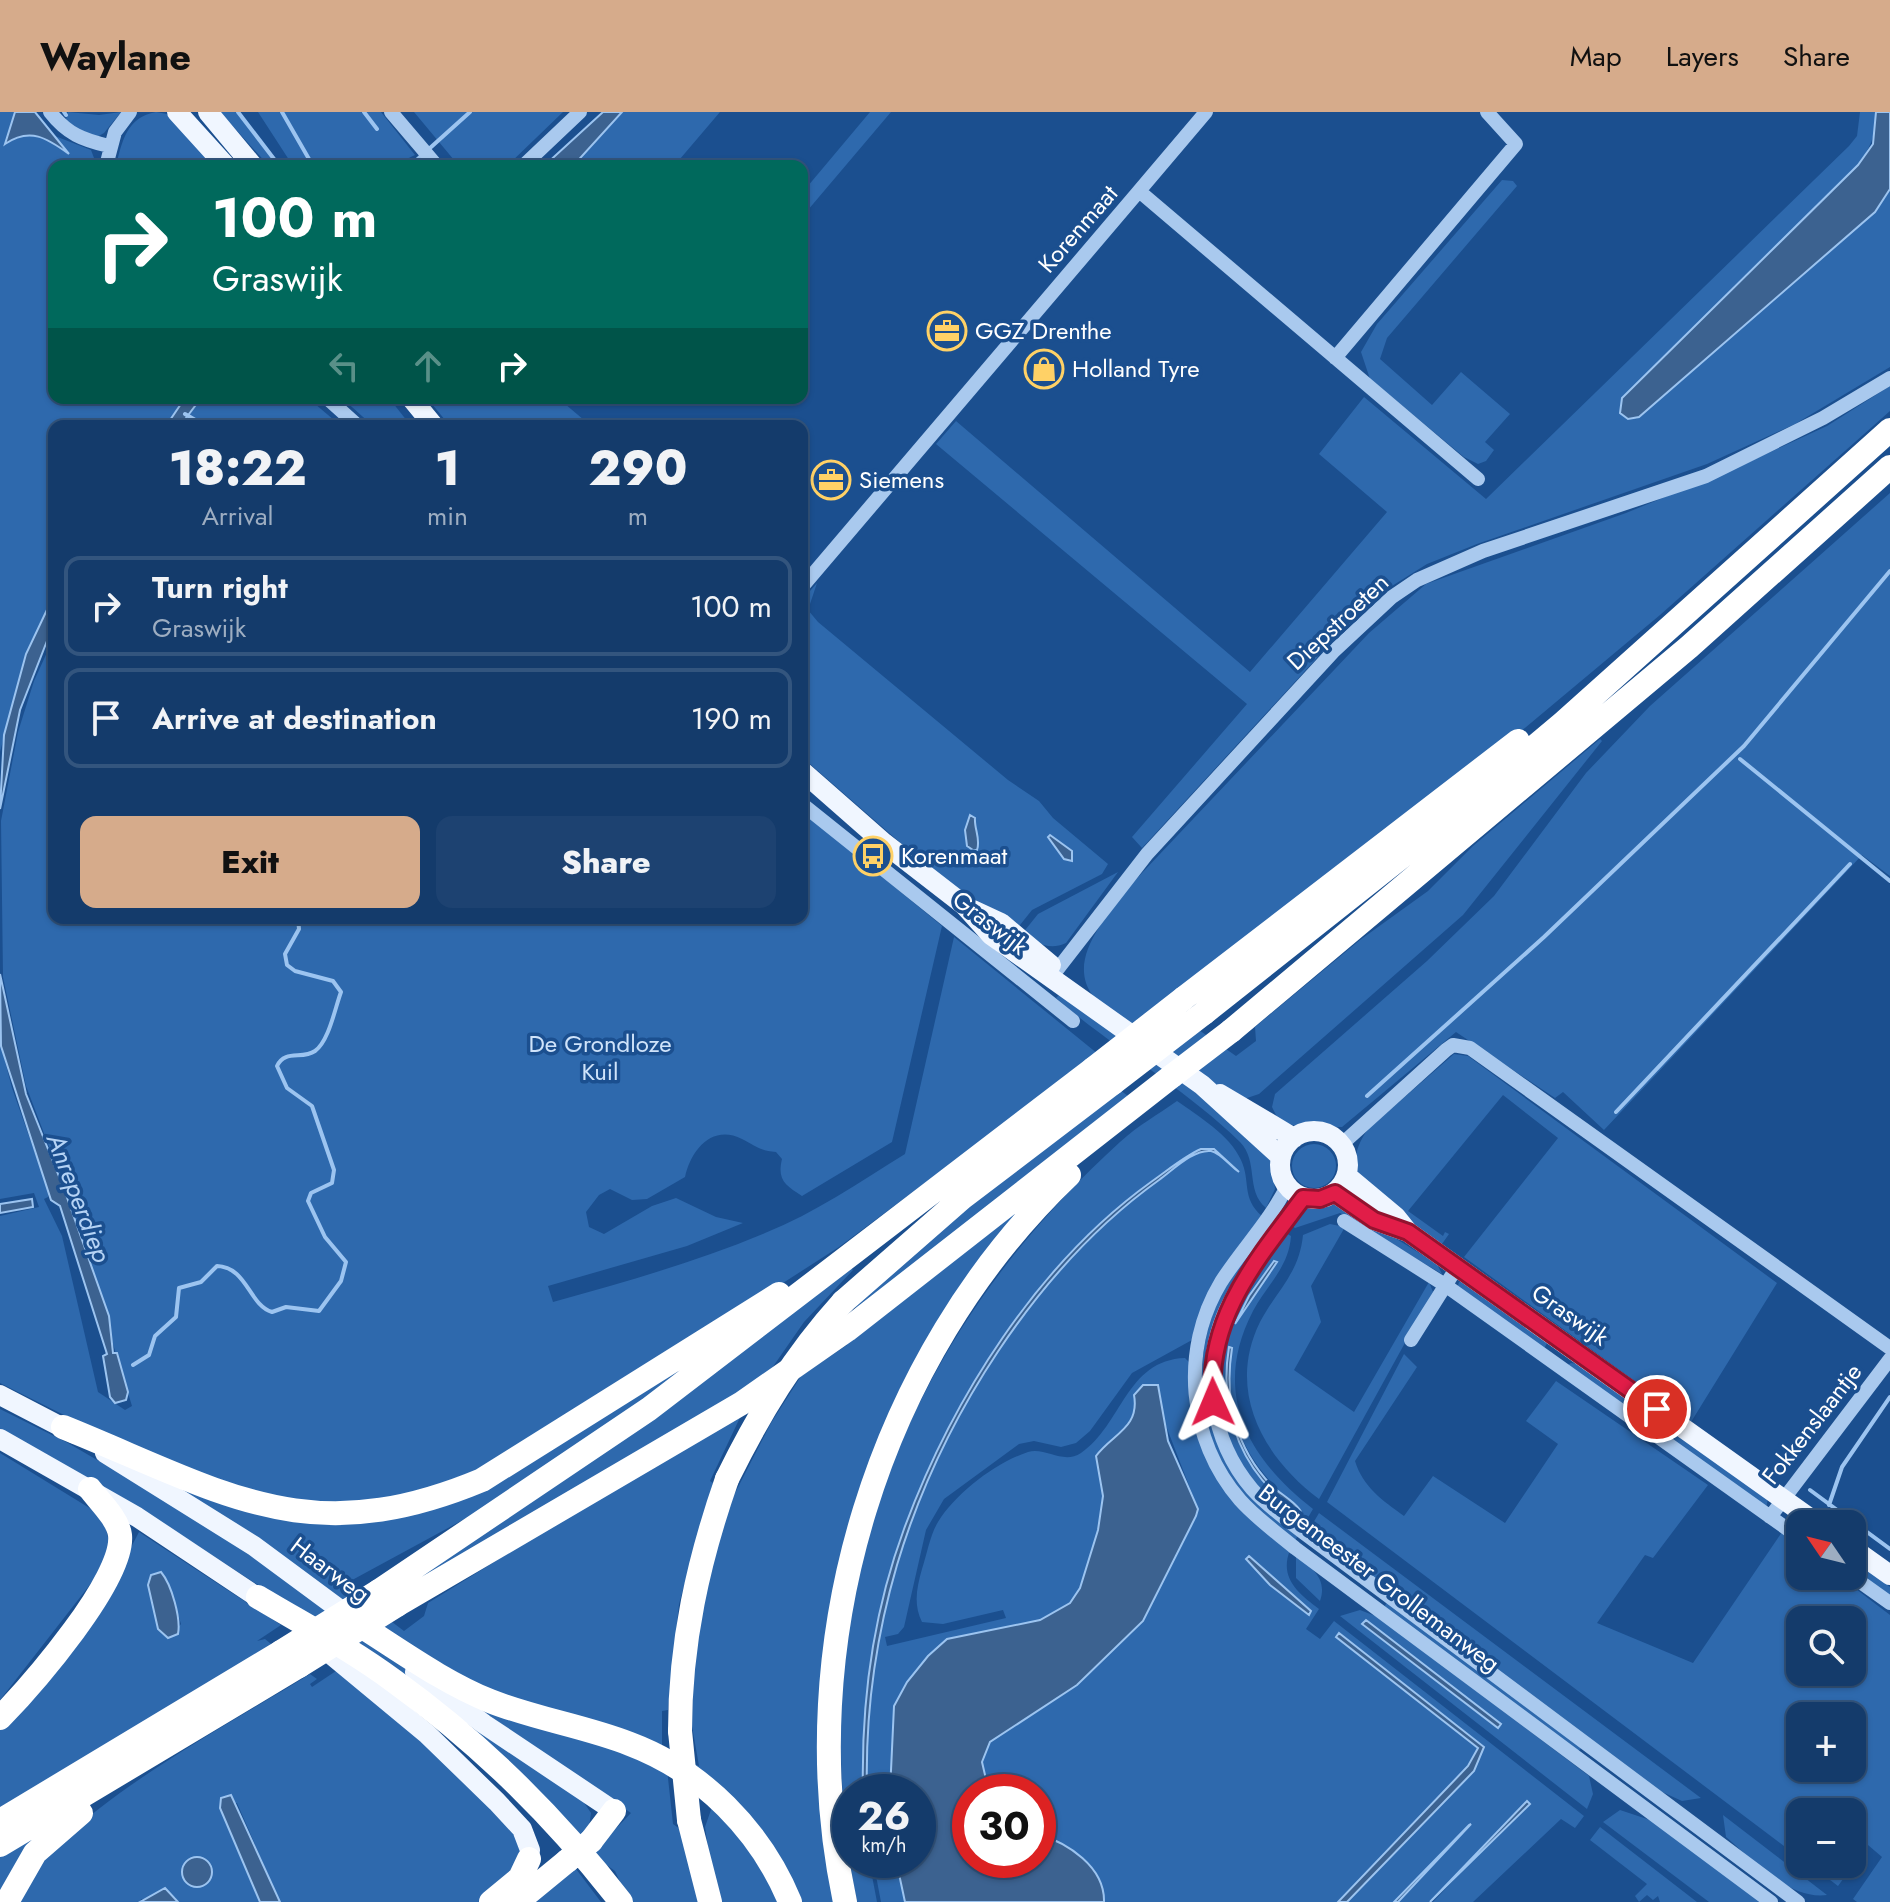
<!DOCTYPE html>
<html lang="en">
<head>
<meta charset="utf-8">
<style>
	body { margin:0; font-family:Jost,sans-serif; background:#1d4271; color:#f1f3f6; height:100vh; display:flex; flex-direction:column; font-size:30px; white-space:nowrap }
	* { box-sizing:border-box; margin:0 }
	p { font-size:26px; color:#9dadc1 }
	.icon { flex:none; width:44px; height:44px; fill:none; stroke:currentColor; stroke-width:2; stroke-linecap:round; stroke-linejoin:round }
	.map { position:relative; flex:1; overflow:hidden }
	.details { position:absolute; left:48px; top:308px; width:760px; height:504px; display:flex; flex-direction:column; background:#143b6b; border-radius:16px; box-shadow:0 2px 6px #0004,0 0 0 2px #33557e }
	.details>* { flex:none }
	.top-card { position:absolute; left:48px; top:48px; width:760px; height:244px; border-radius:16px; box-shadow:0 2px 6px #0004,0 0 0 2px #33557e; background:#00695c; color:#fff; overflow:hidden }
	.needle { width:52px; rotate:305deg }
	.fabs { position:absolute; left:1786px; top:1398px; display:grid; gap:16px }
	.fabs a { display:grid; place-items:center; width:80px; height:80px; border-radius:16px; background:#143b6b; box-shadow:0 2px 6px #0004,0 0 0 2px #33557e; font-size:40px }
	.speed { position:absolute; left:832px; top:1662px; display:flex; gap:16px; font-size:40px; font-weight:700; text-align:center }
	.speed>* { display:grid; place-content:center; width:104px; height:104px; border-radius:50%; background:#143b6b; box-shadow:0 2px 6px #0004,0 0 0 2px #33557e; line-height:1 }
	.speed small { font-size:20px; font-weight:400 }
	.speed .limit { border:12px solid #d22; background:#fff; color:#111 }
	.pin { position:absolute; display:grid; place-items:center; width:68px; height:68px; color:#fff; margin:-34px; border:4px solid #fff; border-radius:50%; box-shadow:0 2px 8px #0007 }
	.me { position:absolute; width:88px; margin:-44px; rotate:359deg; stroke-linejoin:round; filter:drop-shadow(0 0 6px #0008) }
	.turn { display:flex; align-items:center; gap:28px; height:168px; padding:0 32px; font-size:36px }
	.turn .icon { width:104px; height:104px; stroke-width:2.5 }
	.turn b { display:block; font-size:56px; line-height:68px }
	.lanes { display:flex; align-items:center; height:76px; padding:0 32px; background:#0003; justify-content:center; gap:40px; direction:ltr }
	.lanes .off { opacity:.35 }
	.eta { display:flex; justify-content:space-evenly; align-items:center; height:136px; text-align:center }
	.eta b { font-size:48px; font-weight:800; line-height:56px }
	.cta { display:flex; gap:16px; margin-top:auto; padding:16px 32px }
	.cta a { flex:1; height:92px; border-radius:16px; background:#d6ab8b; color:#111; font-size:32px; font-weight:800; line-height:92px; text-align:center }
	.cta a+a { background:#1d4271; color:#f1f3f6 }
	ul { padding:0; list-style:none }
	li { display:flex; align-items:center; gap:24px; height:100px; margin:0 16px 12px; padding:0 16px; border:4px solid #33557e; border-radius:16px }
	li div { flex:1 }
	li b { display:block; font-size:30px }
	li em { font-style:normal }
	header { display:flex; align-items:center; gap:48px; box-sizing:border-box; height:112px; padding:0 40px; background:#d6ab8b; color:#111 }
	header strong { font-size:38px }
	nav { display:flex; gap:44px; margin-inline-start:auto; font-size:28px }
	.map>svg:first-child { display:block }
	.green { fill:#2e69ad; fill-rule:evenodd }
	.water { fill:#3c6290; stroke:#9cc4f0; stroke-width:2 }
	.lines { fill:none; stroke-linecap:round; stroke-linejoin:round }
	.stream { stroke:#9cc4f0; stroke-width:4 }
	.minor { stroke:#a9c9ee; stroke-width:14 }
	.major { stroke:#f0f6ff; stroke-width:20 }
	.highway { stroke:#fff; stroke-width:24 }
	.highway-bridge { stroke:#fff; stroke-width:24 }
	.route-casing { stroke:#92132f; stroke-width:20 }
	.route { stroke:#e11d48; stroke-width:14 }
	.labels { text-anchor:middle; stroke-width:7; stroke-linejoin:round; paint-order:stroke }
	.street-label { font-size:24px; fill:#fff; stroke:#1b4f8f }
	.poi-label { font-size:24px; fill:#fff; stroke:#1b4f8f; text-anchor:start }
	.park-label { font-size:24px; fill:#cfe3fa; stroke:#1b4f8f }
	.water-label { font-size:26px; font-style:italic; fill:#b5d3f5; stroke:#1b4f8f }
</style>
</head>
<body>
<header>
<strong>Waylane</strong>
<nav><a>Map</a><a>Layers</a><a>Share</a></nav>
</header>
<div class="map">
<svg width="1890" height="1790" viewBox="0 0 1890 1790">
	<rect width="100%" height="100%" fill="#1b4f8f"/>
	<path class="green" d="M0,0h15l-9,31c24,-15 39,-5 60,9l-11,-16 36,14 6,16h-43v232h131l-19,28h-112v169l-28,59 -26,98z
		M68,0l31,3 22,-3 -17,21 -7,4 -25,-8 -6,-10z
		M156,0l11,2 54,52h-105c6,-25 11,-49 40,-54z
		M220,0h17l44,54h-12z
		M258,0h123l34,43 -23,11h-99z
		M414,0h149l-56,54h-43l-10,-6z
		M622,0h98l-46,54h-101z
		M870,0h21l-89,105v-24z
		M1860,0h16c1,22 -6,36 -18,53l-223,255 240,-208 15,-23v178l-95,57 -88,40 -230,80 -50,20 -43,27 -46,44 -196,213 -10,-11 115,-133 -311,-260 20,-23 294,251 137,-160 -68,-58 45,-57 122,102 363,-353 8,-10z
		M1502,68l11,1 4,5 -130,152 -7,21 52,46 29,-33 49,42 -25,28 9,8 -8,11 -8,3 -14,-7 -94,-78 -9,-27 16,-28z
		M1890,274v25l-230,204 -147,123 -83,64 -45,26 -223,176 74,52 20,-15 -1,-14 105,-87 68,-49 45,-45 127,-107 2,2 -139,174 -204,179 -18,6 -13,-5 -135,-99c-26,-35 10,-74 31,-104l245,-259 57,-49 200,-71 105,-43 96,-44z
		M201,286h107l33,28h-159z
		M342,286h47l22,28h-38z
		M427,286h131l33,28h-141z
		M1890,381v383l-28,-21 -258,275 -41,-38 -8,6 -99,-66 -114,95 -46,-1 -17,-5 -7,-14 3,-13 152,-133 67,-65 92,-123 64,-67z
		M817,471l-9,27 10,12 190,158 31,21 14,17 55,46 -6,10 -70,36 -16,20 -81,-57 -133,-116v-157z
		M54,525v281h748v-107l140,115 -50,216 -90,54c-17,-11 -25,-16 -20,-37l-6,-7c-16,-1 -20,-6 -34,-13 -30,-15 -51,11 -57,38l-38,22 -15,1 -22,-11 -11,6 -13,17 3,15 15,7 48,-28 24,-8 40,19 27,6 -56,23 -139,40 5,16c72,-20 143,-40 212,-69 50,-20 95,-51 140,-79l49,-217 144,117 -259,193 -327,210 -132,49 -110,-4 -128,-48 -142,-71v-167l39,-9 -5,-14 -34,6v-157l12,46 36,102v7l-4,2 18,37 36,156 27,18 7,-4 -66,-215 -40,-105 -23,-109 -2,-156 17,-89 16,-51z
		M1118,760l-52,71c-17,8 -29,0 -44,-9l16,-20z
		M1059,883l135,95 78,71 3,28 -9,19c-21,-18 -7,-46 -26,-66 -56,-55 -126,-93 -184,-144z
		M1454,942l14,2 309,227 -86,139 -227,-165 94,-119 -55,-43 -95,116 35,25 2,-4 4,2 -7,10c-13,-4 -25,-17 -36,-25 -34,-27 -70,-44 -38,-90z
		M1116,975l16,12 -278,213 7,-19z
		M1177,989c21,15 53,34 64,59 10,21 0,38 21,56l-49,71 -21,53 -60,33 -42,58 -14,12 -15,4 -27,-6 -15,3 -75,55 -18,31 -22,97 -6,7 -13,3 2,9 119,-28 -3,-8 -60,14 -21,-2c-9,-18 -5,-35 0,-53 5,-15 8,-34 16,-47 18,-29 57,-59 90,-70 18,-5 35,13 53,1 41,-28 45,-93 104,-95l5,5c-5,85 34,139 100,187 -11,28 8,43 29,59l-13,20 14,10 14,-18 250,195 -9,12 -14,-9 -88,83h-40l96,-101 -99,101h-32l73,-78 -77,78h-47l127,-131 10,-24 -146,-114 -2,4 142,111 -9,18 -131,136h-234c1,-35 -36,-59 -66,-68v-42h-49l-7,-30 8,-20 87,-57 66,-64 53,-105 2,-7 -35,-91 -5,-32 -15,-1 -9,10 1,21 -39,40 7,40 -5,34 -18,58 -10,15 -30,18 -93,18 -19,17 -21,26 -13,24 -4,86h-23c-2,-78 8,-152 30,-227 43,-144 139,-297 261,-384 13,-10 35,-32 52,-30 11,2 21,16 29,21l-21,-20 -16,-3c-19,7 -35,21 -51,33 -111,82 -201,218 -247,347 -31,85 -43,174 -41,263h-13v68h19l8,42h-20c-58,-295 43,-560 263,-760 20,-18 36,-26 57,-41zM1249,1444l62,55 -1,4 -40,-30 -24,-26z
		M1292 1054a22 22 0 1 1 44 0a22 22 0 1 1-44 0Z
		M1045,1073l-90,118 -118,292 2,307h-43l-94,-123 -239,-95 -203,-143 -95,-61 46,16 194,16 376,-214 -239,179 -199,108 61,46 20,-15 4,-13 317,-196 -35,74 3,2 -2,7 -32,114 -11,106 -6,1v38l37,17 -7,-40 4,-123 38,-108 37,-72 30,-47 46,-31 -3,-5z
		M1340,1092l97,60 5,10 -102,-61 -45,15 -4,-3 15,-16z
		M1330,1112l15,3 -34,59 10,36 -27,48 60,42 75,-130 4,10 -114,207c-56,-42 -93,-108 -59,-177 17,-32 39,-48 43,-87z
		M1284,1120l7,4c-2,31 -24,49 -38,75 -42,81 -6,147 60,198l-10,17c-16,-14 -37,-28 -51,-44 -16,-19 -24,-43 -29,-67 -17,-79 18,-121 61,-183zM1232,1236c-11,70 16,120 70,163 -54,-34 -92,-98 -70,-163z
		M1261,1122l6,4 -48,76 -1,129 80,92 -3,6c-21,-16 -44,-32 -60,-53 -40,-58 -43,-130 -15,-193 10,-21 28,-42 41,-61z
		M848,1153l5,5 -49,52 -41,59 -373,217z
		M1459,1170l9,1 79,60 -4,8 -86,-62z
		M1404,1242l13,13 -62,94c8,26 27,39 49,55l29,-40 72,47 53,-79 -32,-23 30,-40 152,104 -55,73 -8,-3 -48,68 96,40 89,-131 18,14v30h39l51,39v287h-33l-4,-3 29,-42 -14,-12 -30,41 -29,-22h43v-52h-52v46l-473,-356zM1800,1508h52v52h-52zM1800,1604h52v52h-52z
		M1571,1251l7,1 190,134 -2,11 -200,-143z
		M0,1297l68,34 149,87 364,268 10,15 -2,14 -11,11 -214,-184 -175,-114 -189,-111z
		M0,1341l96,59 10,17 4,17 -11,27 -99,127z
		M1319,1401l382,285 -19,3 -22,-10 -351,-261z
		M139,1420l142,93 -24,16 8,-2 11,9 -276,167v-89l111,-140zM161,1461l7,8 13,43 -5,6 -18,-1 -10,-44 3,-10z
		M1296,1442c15,14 32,24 24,47l-24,-23z
		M1852,1446l38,29v10l-38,-27z
		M1388,1489l194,146 -4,5 -194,-145z
		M1360,1498l18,7 211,159 4,18 -6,15 -247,-193zM1366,1508l135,104v1l-4,3 -135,-104z
		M339,1557l106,90 75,82 1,18 -39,43h-202l-43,-99 -15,1 -2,4 40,94h-82l-3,-5 -34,2 -1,3h-124c31,-83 216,-179 294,-228l7,5 -7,5 2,3z
		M451,1577l131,45 85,35 6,55 7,5 19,73h-70l-14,-31 -24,-17 40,-41z
		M713,1692l9,7 61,91h-67l-11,-75z
		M1620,1698l33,11 108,81h-52l-106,-80z
		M1723,1703l104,80c-38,5 -73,-34 -101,-58z
		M58,1708l-58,78v-45z
		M1600,1715l97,75h-37l-2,-6 -5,4 -6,-5 -8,7 -4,-6 12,-12 -57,-44z
		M873,1748h23l9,42h-24z
		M573,1753l28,37h-73z"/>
	<path class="water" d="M15,0h20l34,42c-22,-16 -39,-27 -64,-10z
		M603,0h19l-49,54h-29z
		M1876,0h14v77l-15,23 -236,205 -11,2 -8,-6 2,-15 236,-233 15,-21z
		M185,286h16l-21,28h-14z
		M54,483v28l-34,87 -20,99 4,-74 22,-81z
		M970,703l5,3c-1,11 6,21 2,32h-4l-6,-4 -2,-16z
		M1050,723l22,16v10l-8,-2 -16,-22z
		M0,862l26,120 38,95 45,127 4,37h4l11,39 -2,8 -11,3 -5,-6 -7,-41 4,-2 -47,-148 -9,-6 -50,-154z
		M1201,1037h13l25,23c-8,-5 -18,-19 -28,-21 -18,-2 -39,20 -52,29 -123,88 -219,241 -262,385 -22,75 -32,149 -30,227h-4c-2,-89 10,-179 41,-263 48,-130 133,-265 247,-347 16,-11 32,-25 50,-33z
		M32,1087l1,8 -33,6v-9z
		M1274,1149l3,1 -42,62 14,-28z
		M1229,1235l3,1c-8,51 3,100 40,138 8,8 27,18 30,28 -59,-36 -84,-100 -73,-167z
		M1143,1273h15l10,56 30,68 -2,7 -53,105 -66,64 -87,57 -8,20 7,30h-19v68h68v-26c30,9 67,33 66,68h-199l-9,-42h22v-68h-28l4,-86 13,-24 21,-26 19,-17 93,-19 30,-17 10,-15 18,-58 5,-34 -7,-40c16,-22 44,-28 38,-61z
		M1249,1444l62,55 -2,4 -39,-30 -24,-26z
		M161,1460c11,13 20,47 17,62l-10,4 -10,-9 -10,-44 3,-10z
		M1366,1508l135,104 -3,4 -136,-104z
		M1339,1521l145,114 -10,24 -127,131h-9l130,-136 10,-18 -142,-111z
		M231,1683l49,107h-20l-40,-94 1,-10z
		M1527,1689l3,3 -100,98z
		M1471,1712l-73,78h-4l75,-77z
		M182 1760a15 15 0 1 1 30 0a15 15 0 1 1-30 0Z
		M165,1776l13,14h-38z"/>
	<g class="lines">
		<path class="stream" d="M64,0l2,3
			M238,0l36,47
			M282,0l31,54
			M364,0l13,17
			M410,54l60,-54
			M185,302l12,7
			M1740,647l150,122
			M1367,984l177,-159 200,-191 146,-175
			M1616,1000l234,-248
			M133,1253l16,-10 6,-19 21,-19 3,-29 22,-6 16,-16c30,1 32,39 55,46l14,-5 33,4 22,-30 5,-19 -21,-25 -17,-36 3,-8 21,-10 2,-13 -22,-64 -25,-18 -10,-22c8,-17 25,-6 38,-15 14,-10 20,-43 26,-59l-8,-11 -38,-10 -8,-6 -2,-11 14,-25 -1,-11
			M1810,1378l80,59
			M1829,1393l13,-38 48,-70"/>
		<path class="minor" d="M50,0c17,22 33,28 59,34
			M391,0l46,54
			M1206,0l-67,79 339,288
			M106,54l9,-34 15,-20
			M523,54l57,-54
			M1335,246l181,-214 -29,-32
			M327,286l31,28
			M802,475l337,-396
			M802,692l271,217
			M1050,867l97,-125 186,-202 59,-55 25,-17 66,-29 223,-75 117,-58 67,-40
			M1342,1032l104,-94 7,-5 17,3 420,300
			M1287,1074c-17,35 -45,63 -66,96 -41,68 -33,158 19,218 16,18 37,33 55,48l476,354
			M1303,1086c-27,36 -58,71 -77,111 -27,59 -15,132 26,180 15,17 34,30 52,44l494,369
			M1344,1109l101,64 355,253
			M1411,1228l46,-73
			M1770,1405l120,-158
			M1852,1464l38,27"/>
		<path class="major" d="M177,0l49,54
			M208,0l45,54
			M411,286l23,28
			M802,659l82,72 80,62 27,30 211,150 79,72
			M973,798l28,13 50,42
			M1220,982l74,44
			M1280 1053a34 34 0 1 1 68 0a34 34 0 1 1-68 0Z
			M1347,1064l49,41 12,15 410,292
			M1335,1081l39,27 34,12
			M0,1283l75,39
			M0,1327l137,78 132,88
			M105,1341l149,93 100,74
			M1852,1436l38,27
			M316,1530l111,92 70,68 25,27 8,21 -1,9
			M415,1560l69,52 130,87"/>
		<path class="highway" d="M1184,886l334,-257
			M1204,901l240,-190 119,-100 327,-293
			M1231,919l458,-384 201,-180
			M843,1190l119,-104 151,-115
			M63,1315c161,65 244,126 419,53l297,-186
			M379,1479l270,-182 444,-340
			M258,1485c45,27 93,52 136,84 86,62 162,137 227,221
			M397,1493l345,-202 105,-73 325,-254
			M358,1512c43,27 85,58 132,77 45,18 94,25 140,43 72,27 131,87 160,158
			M0,1606c31,-32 125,-139 120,-183 -2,-16 -20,-33 -30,-46
			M680,1619c0,-88 18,-169 47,-252
			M689,1708l21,82
			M0,1709l281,-169
			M591,1729l23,-30
			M0,1733l299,-179
			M7,1790l28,-49 46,-40
			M491,1790l29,-24 9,-19
			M517,1790l50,-41
			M845,1790c-55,-258 33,-545 224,-727"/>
		<path class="highway-bridge" d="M1093,957l91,-71
			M1172,964l59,-45
			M1113,971l91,-70
			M727,1367c32,-65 67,-123 116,-177
			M281,1540l98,-61
			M299,1554l98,-61
			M680,1619l9,89
			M567,1749l24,-20"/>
	</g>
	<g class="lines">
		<defs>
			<path id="route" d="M1213,1290c-7,-84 43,-141 90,-204l17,1 15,-6 39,27 34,12 249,177"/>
		</defs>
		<use href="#route" class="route-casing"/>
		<use href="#route" class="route"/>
	</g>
	<defs>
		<symbol id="office-ring" viewBox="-11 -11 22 22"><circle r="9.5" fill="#1b4f8f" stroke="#ffd166" stroke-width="1.5"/><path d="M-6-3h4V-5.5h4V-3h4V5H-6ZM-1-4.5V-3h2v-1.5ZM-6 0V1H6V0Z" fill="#ffd166"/></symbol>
		<symbol id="shop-ring" viewBox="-11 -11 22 22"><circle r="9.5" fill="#1b4f8f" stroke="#ffd166" stroke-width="1.5"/><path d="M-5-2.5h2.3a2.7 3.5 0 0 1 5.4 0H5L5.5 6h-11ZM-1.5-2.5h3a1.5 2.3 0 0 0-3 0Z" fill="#ffd166"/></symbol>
		<symbol id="bus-ring" viewBox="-11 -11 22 22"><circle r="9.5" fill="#1b4f8f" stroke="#ffd166" stroke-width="1.5"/><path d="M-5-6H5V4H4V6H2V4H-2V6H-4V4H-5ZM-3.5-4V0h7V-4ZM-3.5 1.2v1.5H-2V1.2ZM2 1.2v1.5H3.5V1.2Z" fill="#ffd166"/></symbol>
	</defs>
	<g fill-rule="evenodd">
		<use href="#office-ring" x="925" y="197" width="44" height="44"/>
		<use href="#shop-ring" x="1022" y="235" width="44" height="44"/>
		<use href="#office-ring" x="809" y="346" width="44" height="44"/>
		<use href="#bus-ring" x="851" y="722" width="44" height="44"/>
	</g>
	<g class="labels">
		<g class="street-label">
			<text transform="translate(1078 117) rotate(-49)" y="8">Korenmaat</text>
			<text transform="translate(1338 510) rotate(-43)" y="8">Diepstroeten</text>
			<text transform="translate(990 811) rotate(38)" y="8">Graswijk</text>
			<text transform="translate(1570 1203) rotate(35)" y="8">Graswijk</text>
			<text transform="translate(1812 1312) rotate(-52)" y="8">Fokkenslaantje</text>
			<text transform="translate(330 1458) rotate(37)" y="8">Haarweg</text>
			<text transform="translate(1379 1466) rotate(37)" y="8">Burgemeester Grollemanweg</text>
		</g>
		<g class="poi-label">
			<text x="975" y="227">GGZ Drenthe</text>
			<text x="1072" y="265">Holland Tyre</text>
			<text x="859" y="376">Siemens</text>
			<text x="901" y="752">Korenmaat</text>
		</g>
		<g class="park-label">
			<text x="600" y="940">De Grondloze<tspan x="600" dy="28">Kuil</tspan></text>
		</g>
		<g class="water-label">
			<text transform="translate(79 1086) rotate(69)" y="9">Anreperdiep</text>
		</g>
	</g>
</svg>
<div class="fabs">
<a><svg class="needle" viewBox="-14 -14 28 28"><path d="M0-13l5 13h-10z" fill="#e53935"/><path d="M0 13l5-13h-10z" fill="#9dadc1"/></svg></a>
<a><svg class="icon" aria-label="search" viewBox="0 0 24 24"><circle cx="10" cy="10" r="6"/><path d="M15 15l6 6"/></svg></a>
<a>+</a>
<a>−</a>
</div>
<div class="speed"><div>26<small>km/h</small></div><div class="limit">30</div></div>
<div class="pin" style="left:1657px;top:1297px;background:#d93025"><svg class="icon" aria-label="arrive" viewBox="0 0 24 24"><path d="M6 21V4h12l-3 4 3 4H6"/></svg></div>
<svg class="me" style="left:1213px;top:1290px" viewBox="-20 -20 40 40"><path d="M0-17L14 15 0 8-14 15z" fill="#e11d48" stroke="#fff" stroke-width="4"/></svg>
<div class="top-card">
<div class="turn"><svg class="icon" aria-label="right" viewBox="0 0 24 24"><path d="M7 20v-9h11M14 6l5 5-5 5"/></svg><div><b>100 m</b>Graswijk</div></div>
<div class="lanes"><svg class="icon off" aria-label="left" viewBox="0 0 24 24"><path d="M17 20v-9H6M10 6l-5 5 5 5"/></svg><svg class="icon off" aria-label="ahead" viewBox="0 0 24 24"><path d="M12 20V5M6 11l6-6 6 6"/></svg><svg class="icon" aria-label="right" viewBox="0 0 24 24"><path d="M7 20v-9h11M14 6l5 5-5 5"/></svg></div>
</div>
<section class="details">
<div class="eta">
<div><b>18:22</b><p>Arrival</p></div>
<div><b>1</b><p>min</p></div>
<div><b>290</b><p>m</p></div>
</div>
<ul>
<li><svg class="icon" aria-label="right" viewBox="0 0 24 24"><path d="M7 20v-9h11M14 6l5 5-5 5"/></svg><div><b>Turn right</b><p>Graswijk</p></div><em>100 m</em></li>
<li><svg class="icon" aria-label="arrive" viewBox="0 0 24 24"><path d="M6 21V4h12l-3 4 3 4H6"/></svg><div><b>Arrive at destination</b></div><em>190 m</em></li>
</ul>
<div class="cta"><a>Exit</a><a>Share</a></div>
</section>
</div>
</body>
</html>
